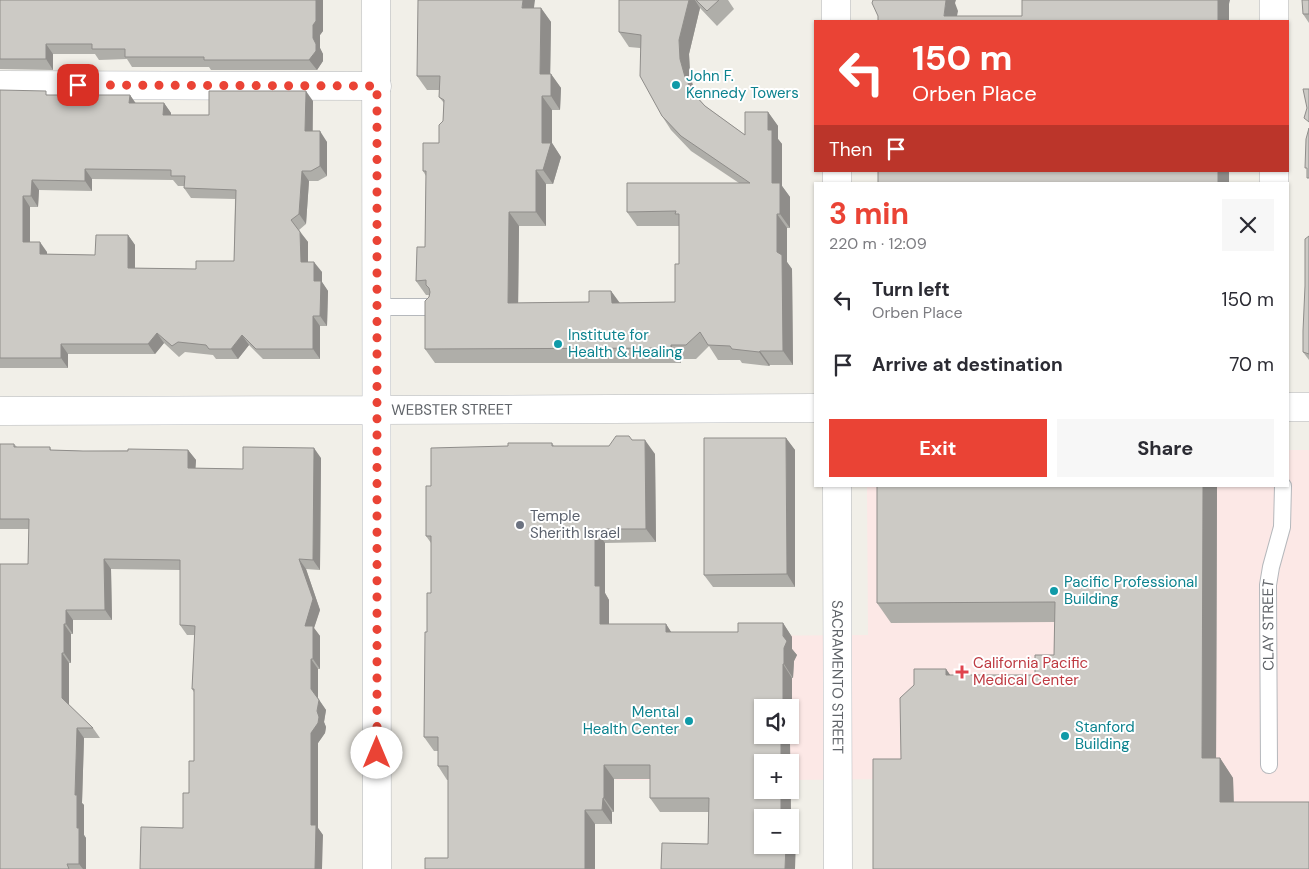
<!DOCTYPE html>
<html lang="en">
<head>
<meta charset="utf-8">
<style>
	body { margin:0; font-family:"DM Sans",sans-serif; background:#f7f7f7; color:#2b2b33; height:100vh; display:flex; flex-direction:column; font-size:19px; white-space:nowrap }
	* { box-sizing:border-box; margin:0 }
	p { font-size:16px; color:#7c7c81 }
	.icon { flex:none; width:28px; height:28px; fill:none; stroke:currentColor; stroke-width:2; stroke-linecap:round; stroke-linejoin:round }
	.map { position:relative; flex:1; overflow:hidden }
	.panel { position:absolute; left:814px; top:182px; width:475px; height:305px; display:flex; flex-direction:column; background:#fff; border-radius:0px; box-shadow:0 1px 4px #0004 }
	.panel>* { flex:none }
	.banner { position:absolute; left:814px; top:20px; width:475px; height:152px; border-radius:0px; box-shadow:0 1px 4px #0004; background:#ea4335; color:#fff; overflow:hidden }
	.controls { position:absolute; left:754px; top:699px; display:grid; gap:10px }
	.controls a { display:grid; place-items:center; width:45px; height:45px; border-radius:0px; background:#fff; box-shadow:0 1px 4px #0004; font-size:25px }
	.pin { position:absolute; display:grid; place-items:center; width:42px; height:42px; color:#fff; margin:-21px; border-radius:10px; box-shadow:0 2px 8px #0006 }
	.me { position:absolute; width:55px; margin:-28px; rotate:0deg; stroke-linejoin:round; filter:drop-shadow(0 0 4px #0008) }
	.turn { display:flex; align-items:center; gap:18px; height:105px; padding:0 15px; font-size:22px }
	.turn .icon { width:65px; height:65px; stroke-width:2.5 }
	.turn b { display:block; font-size:35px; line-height:42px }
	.then { display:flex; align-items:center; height:48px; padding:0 15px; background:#0003; gap:10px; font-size:19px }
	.round { display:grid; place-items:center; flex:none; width:52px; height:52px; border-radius:0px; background:#f7f7f7 }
	.summary { display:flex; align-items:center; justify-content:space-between; height:85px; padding:0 15px }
	h1 { font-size:30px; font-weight:700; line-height:38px; color:#ea4335 }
	.action { display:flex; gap:10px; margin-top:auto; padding:10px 15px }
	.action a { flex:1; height:58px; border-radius:0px; background:#ea4335; color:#fff; font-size:20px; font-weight:700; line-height:58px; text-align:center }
	.action a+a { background:#f7f7f7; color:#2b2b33 }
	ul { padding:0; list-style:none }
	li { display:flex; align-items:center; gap:15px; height:65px; padding:0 15px }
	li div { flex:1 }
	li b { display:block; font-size:19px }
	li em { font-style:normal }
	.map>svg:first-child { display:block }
	.medical { fill:#fce8e6; fill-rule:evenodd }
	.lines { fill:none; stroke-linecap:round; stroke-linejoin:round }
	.service-casing { stroke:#b5b8bc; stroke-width:18 }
	.minor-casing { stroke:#b5b8bc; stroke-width:29 }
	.tertiary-casing { stroke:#b5b8bc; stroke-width:29 }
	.service { stroke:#fff; stroke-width:16 }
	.minor { stroke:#fff; stroke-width:28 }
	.tertiary { stroke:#fff; stroke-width:28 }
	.wall { fill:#afaea9; fill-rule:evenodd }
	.shaded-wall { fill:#8f8d8a }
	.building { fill:#cccac5; stroke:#8f8d8a; fill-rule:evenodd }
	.route { stroke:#ea4335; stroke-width:9; stroke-dasharray:0 16.2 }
	.culture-dot { fill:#0f9aa8; stroke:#fff; stroke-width:2 }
	.worship-dot { fill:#6b7280; stroke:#fff; stroke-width:2 }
	.health-dot { fill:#e0444e; stroke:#fff; stroke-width:2 }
	.labels { text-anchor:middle; stroke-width:4; stroke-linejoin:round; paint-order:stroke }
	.culture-label { font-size:15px; fill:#0d838f; stroke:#fff; text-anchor:start }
	.street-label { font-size:15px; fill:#5f6368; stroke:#fff }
	.worship-label { font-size:15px; fill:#5b616d; stroke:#fff; text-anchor:start }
	.health-label { font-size:15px; fill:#be3a42; stroke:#fff; text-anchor:start }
</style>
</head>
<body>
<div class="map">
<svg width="1309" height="869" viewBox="0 0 1309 869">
	<rect width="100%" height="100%" fill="#f1efe8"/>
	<path class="medical" d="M1288,450h21v419l-422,-90 -97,1v-18h-28v18h-146l-1,-143 253,-2 -1,-149h421zM762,708h28v27h-28z"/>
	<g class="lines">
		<defs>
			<g id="service">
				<path d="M377,307h53"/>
				<path id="s1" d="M1269,765l-1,-180 3,-18 11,-40 1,-41"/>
			</g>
			<g id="minor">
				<path d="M836,0v21"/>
				<path d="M1274,0v21"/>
				<path d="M0,85l377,1"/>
				<path d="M837,171v13"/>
				<path d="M1274,171v13"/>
				<path d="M1288,407h21"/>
				<path id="s2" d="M377,410l438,-2"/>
				<path id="s3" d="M837,486l1,383"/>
			</g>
			<path id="tertiary" d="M376,0l1,869
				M0,411l377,-1"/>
		</defs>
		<use href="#service" class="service-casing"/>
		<use href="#minor" class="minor-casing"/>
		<use href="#tertiary" class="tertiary-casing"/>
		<use href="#service" class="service"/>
		<use href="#minor" class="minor"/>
		<use href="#tertiary" class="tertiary"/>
	</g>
	<path class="wall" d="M0,0l323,31 -3,4v13l3,6v7l-6,9h-106l-2,-3h-77l-5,-8 -28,1 -4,-6h-42v16l-53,-1z
		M619,0h109l6,9 -17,17 -17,-18 -11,46 1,19 4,18 5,8 6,7 40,29 23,-23 10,14v13l4,5v42l8,11v31h-3v34l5,7 1,96h-23l-1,1 -27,-3 -2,-3h-22l-9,-14 -13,13h-15v4h-246l-10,-14 4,-54h-3l-10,-14 9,-34 1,-71 -3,-5 16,-28 4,-22 1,-18 -5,-6 1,-7h-13l-10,-14 117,-68h7l10,14 -1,52h1l10,14 -1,22h-8v33l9,14 -8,27h-7v42h-27l-1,77 71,-1 22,-11 9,12 55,-1 4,-38v-38h-42l-10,-14 112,-29 -48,-32 -20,-21 -9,-14 -22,-68 -11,-1 -10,-15z
		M1309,0v23l-6,-9z
		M0,90l49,5h81l5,8h29l7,10v2h38l104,-14v30l14,11v34l-9,5h-9l-3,43 -7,6 9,12v20l14,10v10l6,9 -1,35h-7v33h-57l-14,-14 -11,14h-22l-3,-4 -28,-3 -6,5 -15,-14 -9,11h-87v14h-68zM92,179l81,1 5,6h6v2l7,10 44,1 -1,62 -38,8 -61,-1v-23l-7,-10 -33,20 -48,-1v-2l-17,-10v-35h8l1,-17 53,1z
		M1309,236v124l-6,-8z
		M786,438l9,12v137h-82l-9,-12z
		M632,440l23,14 1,88 -51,1v50l4,7v24h57l5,8h67l45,-9 9,14v12l5,6 -3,6 -1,17h-1v65h-2l1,76 5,7 -1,43h-134l47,-25 1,-32h-49l-10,-14v-19h-36v33h-2v12h-17l-147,34v-78h-1l-9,-14v-15h-4l-10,-14 3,-105 4,-39v-50l-5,-7 5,-50 77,-40 44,-3 2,3h55zM762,708l28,27h-28z
		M0,444h14l3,3h33l1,3 32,1 105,-1 8,10 -1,8 48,1 78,-11 -1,112 -14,-1 14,41 -6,18 6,8v33h-2v29l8,12 -2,12 2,5 -1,6 -7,10v85l5,7 -140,-7 11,-67v-69l-2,-3 3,-54h-8l-7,-10v-55l-69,-1 1,51h-39v14h-2v29h-2v42l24,23 7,10h-16l-2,65 2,2v30l2,3v31h-86l28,-305 1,-35h-29z
		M1217,486l-1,272h4l13,20 1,24 75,67 -408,-110 45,-90 4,6h85l19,-20 1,-33 -164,1 -14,-20z"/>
	<path class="shaded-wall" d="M316,0h7v31l-3,4v13l3,6v7l-6,9 -8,-10 4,-22v-13z
		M523,0h12l-3,22 -10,-14z
		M689,0h6l5,8 -11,46 1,19 4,18 9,16 -10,-14 -8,-16 -5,-18 -1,-19z
		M946,0h10l-1,3 3,8 -2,10 -12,-5z
		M1218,0h12l-1,4v17h-11z
		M541,8l10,14 -1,66 -10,-14z
		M46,44l7,10v16l-7,-11z
		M551,74l10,14 -1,22 -9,-14z
		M306,91l7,10 -1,40 -7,-10z
		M130,95l7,10 -8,-2z
		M542,96l10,14v33l9,14 -8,27 -10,-14 -1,-27z
		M164,103l7,10 -1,12 -7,-10z
		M768,112l10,14v13l4,5v42l8,11v31l-10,-14 -8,-31 -4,-53z
		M320,131l7,11v34l-7,-10z
		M85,169l7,10v12l-7,-10z
		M536,170l10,14v42l-10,-14z
		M302,171l7,10 -3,43 -7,-10z
		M1218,171h11v13h-11z
		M32,180l7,10 -1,17 -7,-11z
		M23,196l7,11v45l-7,-10z
		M509,212l10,14 -1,91 -10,-14z
		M777,214l10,14v34l5,7 1,96 -10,-14 -6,-99z
		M300,232l8,10v30l-7,-10z
		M128,235l7,10v34l-7,-11z
		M40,242l7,10v12l-7,-10z
		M314,262l8,10v10l6,9 -1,35 -7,-10 -6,-35z
		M611,291l10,14 -9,-2z
		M313,316l7,10v33l-7,-10z
		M157,333l7,10 -9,11 -7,-10z
		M242,335l7,10 -11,14 -7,-10z
		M61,344l7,10v14l-7,-10z
		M671,345l10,14v4l-10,-15z
		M760,351l10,14 -1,1 -10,-14z
		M786,438l9,12v137l-8,-13z
		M645,440l10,14 1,88 -10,-13z
		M314,448l7,10 -1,112 -7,-10z
		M188,450l8,10 -1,18 -7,-10z
		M1203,486h14l-1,292 -14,-20z
		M595,529l10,14v50l4,7v38l-9,-14 -5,-38z
		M104,559l7,10 1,51 -7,-10z
		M299,559l7,10 14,41 -6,18 6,8v33l-7,-10 -8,-33z
		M66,610l7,10v14l-7,-10z
		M783,623l9,14v12l5,6 -3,6 -1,17 -9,-14z
		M64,624l7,10v29l-7,-10z
		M666,624l9,14 -9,-6z
		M62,653l7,10v45l-7,-10z
		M311,659l7,10v30l-7,-10z
		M783,664l9,14v65l-5,-8h3v-27h-7z
		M946,669l14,20 -14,-14z
		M319,700l7,10 -2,12 2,5 -1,6 -7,10v85l5,7 -1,34h-7l-4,-44v-92l6,-22z
		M77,728l7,10 -2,65 2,2v30l2,3v31h-3l-4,-5 -4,-69z
		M781,735h4l5,8 1,76 5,7 -1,43h-10l1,-24h4v-27h-6l-3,-6v-22h9v-28h-9z
		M1220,758l13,20 1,44 -14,-20z
		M604,765l10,14v33l-10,-14z
		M603,798l9,14v12l-10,-14z
		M585,810l10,14v45h-10z"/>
	<path class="building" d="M0,0h316v21l-3,4v13l3,6v7l-7,9h-105v-3h-79v-8h-33v-5h-46v15h-46z
		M418,0h105l-1,8h19l-1,66h11v22h-9v47h9l-8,27h-7v42h-27l-1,91 81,-1v-11h22l1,12 63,-1v-38h4v-50h-4l1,-3 -49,1v-29h123l-69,-47 -19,-20 -22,-40 1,-41 -22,-3v-32h70l-10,40 1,19 5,18 8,16 12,13 40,29v-23h23v18h4v53h8v31h-3v38l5,3 1,96h-23l-1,1 -27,-3 -2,-3 -22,-1 -8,-13 -14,13h-15v3l-246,1v-48l4,-4 1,-5 -1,-4 -3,-3v-5l-10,1 1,-34h8l1,-76h-3v-28h16v-18l4,-4 1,-21 -5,-3 1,-21h-23z
		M696,0h23l-12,11z
		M873,0h73l-2,16h78v-16h196v21h-340v-5l-6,-13z
		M1302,0h7v14h-6z
		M1303,89h6v33l-5,-4 3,-10z
		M0,90l46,1v4h84l-1,8h35l-1,12h46v-24h97l-1,40h15v35l-9,5h-9l-3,43 -8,6 9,12 1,30h13v19h7l-1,35h-7v33h-57l-14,-14 -11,14h-22l-3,-4 -28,-3 -6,4 -15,-13 -9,11h-87v14h-61zM85,169l86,1v6h14l-1,12 52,2 -2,71h-38v8l-68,-1v-33h-32l-1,20 -55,-1v-12h-17v-46h8l1,-16 53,1z
		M1309,128v50h-2v-10h-2l1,-29z
		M878,171h340v13h-340z
		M1309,236v118l-6,-2v-21l2,-45v-47z
		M616,436h13l3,4h13l1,89h-51v57h5v38h66v8h72v-9h45v13l4,5 -3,7v16h-1v44h-21v27h19v27h-19v28h19v22h5v6h-24v27h24l-1,24h-124l1,-26 46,1 1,-46h-59v-33h-46v33h-1l-1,12h-17v59h-160v-11h23v-92h-10v-29h-14l1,-105h2v-39h4v-57h-5v-50h5v-38l77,-2v-3h44v3h57z
		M704,438h82l1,136 -83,1z
		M0,444h14v3h36v3l33,1h45v-2l60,1v18l55,1v-22l71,1 -1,112 -14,-1 14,40 -8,27h8v33h-2v30l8,11 -2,11 2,6 -1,6 -7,10v92h5l-1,44h-175l1,-42 42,1v-35h6v-32h5v-72h-2l3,-63 -15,-1v-65l-76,-1 1,51h-39v14h-2v29h-2v45l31,30h-16l-2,67h2v33h2v36h-12l2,5h-69v-305h28l1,-45h-29z
		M877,486h326l-1,272h18v44h89v67h-436v-110h28l-1,-61 14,-13v-16h32v6h89v-20h19l1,-53 -178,1z"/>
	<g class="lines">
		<path class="route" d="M78,85l299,1v667"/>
	</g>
	<g class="culture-dot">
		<circle cx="676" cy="85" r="5"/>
		<circle cx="558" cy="344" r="5"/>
		<circle cx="1054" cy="591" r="5"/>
		<circle cx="689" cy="721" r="5"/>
		<circle cx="1065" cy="736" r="5"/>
	</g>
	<circle class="worship-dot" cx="520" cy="525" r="5"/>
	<path class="health-dot" d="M959.5 664.5h5v5h5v5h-5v5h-5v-5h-5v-5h5z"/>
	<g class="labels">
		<g class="culture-label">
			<text x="686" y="81">John F.<tspan x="686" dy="17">Kennedy Towers</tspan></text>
			<text x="568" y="340">Institute for<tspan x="568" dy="17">Health &amp; Healing</tspan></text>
			<text x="1064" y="587">Pacific Professional<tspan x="1064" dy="17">Building</tspan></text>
			<text x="679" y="717" text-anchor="end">Mental<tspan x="679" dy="17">Health Center</tspan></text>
			<text x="1075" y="732">Stanford<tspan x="1075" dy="17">Building</tspan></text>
		</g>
		<g class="street-label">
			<text dy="5" stroke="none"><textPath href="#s2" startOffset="75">WEBSTER STREET</textPath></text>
			<text dy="5" stroke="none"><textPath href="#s1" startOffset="140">CLAY STREET</textPath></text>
			<text dy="5" stroke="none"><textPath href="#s3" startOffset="191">SACRAMENTO STREET</textPath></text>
		</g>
		<g class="worship-label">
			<text x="530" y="521">Temple<tspan x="530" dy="17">Sherith Israel</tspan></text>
		</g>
		<g class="health-label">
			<text x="973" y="668">California Pacific<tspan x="973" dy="17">Medical Center</tspan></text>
		</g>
	</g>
</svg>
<div class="controls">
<a><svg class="icon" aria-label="sound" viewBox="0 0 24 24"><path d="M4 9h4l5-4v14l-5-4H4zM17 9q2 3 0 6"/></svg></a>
<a>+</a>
<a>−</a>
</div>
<div class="pin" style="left:78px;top:85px;background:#d93025"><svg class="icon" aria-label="arrive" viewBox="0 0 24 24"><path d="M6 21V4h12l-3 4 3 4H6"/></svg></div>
<svg class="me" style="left:377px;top:753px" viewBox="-20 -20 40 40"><circle r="19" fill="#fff"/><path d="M0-13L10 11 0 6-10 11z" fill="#ea4335"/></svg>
<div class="banner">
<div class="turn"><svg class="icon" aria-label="left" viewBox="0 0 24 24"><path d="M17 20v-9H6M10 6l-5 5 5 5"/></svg><div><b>150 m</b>Orben Place</div></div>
<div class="then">Then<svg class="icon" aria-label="arrive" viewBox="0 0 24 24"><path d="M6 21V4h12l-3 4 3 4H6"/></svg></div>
</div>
<section class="panel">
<div class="summary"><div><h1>3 min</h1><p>220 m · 12:09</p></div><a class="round"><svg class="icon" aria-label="close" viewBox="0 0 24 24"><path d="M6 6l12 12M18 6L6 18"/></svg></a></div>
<ul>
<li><svg class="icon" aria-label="left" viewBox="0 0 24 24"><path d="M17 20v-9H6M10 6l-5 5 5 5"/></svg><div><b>Turn left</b><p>Orben Place</p></div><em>150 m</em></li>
<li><svg class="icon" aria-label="arrive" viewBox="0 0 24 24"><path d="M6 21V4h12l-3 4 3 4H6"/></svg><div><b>Arrive at destination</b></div><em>70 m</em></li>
</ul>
<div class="action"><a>Exit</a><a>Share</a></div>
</section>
</div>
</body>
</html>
